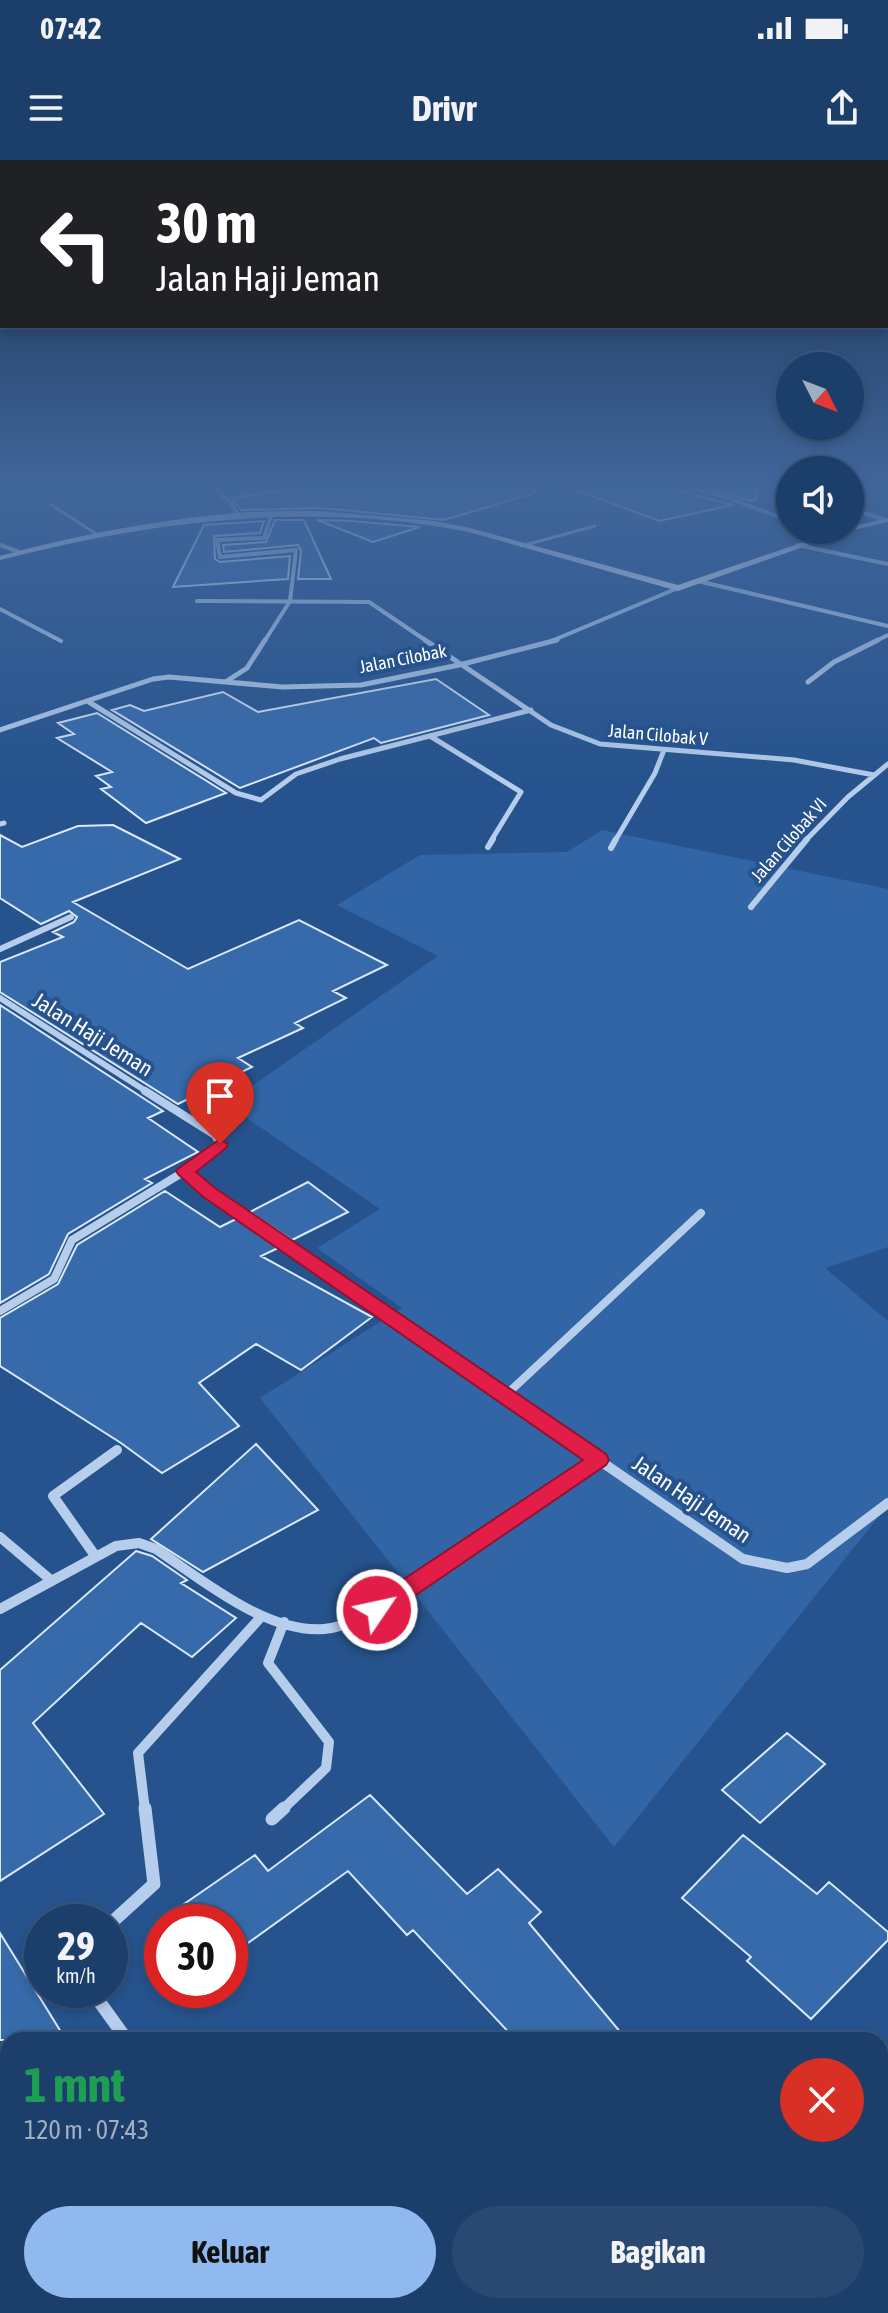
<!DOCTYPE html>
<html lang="id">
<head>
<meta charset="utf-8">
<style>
	body { margin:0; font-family:"Asap Condensed",sans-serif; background:#294972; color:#f1f3f6; height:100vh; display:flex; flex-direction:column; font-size:30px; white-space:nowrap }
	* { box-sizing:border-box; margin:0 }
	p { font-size:26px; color:#a0aec1 }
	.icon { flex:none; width:44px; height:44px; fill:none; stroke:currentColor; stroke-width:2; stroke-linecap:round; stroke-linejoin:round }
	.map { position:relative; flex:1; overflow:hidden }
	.drawer { position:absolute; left:0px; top:1872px; width:888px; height:282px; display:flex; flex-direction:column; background:#1c3e6a; border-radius:24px 24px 0 0; box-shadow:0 4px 12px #0003,0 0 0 2px #3a577e }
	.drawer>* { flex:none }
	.hud { position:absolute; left:0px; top:0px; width:888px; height:168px; box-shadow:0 4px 12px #0003,0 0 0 2px #3a577e; background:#202124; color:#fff; overflow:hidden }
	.needle { width:52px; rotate:132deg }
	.tools { position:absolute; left:776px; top:192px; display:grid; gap:16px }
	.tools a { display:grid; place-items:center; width:88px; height:88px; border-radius:50%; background:#1c3e6a; box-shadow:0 4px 12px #0003,0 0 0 2px #3a577e; font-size:40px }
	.speed { position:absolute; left:24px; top:1744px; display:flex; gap:16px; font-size:40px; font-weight:700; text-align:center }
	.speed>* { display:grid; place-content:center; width:104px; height:104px; border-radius:50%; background:#1c3e6a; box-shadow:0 4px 12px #0003,0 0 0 2px #3a577e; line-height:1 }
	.speed small { font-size:20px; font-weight:400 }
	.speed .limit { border:12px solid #d22; background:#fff; color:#111 }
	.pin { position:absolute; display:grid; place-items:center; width:68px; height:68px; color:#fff; margin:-82px -34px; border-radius:50% 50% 50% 0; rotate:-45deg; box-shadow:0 0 8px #0007 }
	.pin .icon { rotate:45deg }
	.me { position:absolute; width:88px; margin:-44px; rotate:56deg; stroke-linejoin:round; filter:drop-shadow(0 0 6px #0008) }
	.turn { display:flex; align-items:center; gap:28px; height:168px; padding:0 24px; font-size:36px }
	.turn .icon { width:104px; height:104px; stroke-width:2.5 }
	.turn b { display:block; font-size:56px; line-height:68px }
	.round { display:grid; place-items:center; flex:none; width:84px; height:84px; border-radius:42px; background:#294972 }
	.head { display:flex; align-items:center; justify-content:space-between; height:136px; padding:0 24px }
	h1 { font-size:48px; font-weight:700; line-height:60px; color:#1e9e55 }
	.primary-button { display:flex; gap:16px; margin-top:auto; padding:16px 24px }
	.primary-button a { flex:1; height:92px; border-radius:48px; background:#90b9f0; color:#111; font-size:32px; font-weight:700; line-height:92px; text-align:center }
	.primary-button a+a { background:#294972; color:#f1f3f6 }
	.status { display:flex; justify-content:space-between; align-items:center; height:56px; padding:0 40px; background:#1c3e6a; direction:ltr }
	.status svg { height:22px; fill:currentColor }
	header { display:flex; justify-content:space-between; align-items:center; height:104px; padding:0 24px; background:#1c3e6a; font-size:36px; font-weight:700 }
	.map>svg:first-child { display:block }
	.green { fill:#3165a5 }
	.building { fill:#376aaa; stroke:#dae8f8; stroke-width:2 }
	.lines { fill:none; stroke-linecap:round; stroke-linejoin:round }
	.lane { stroke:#b6ceeb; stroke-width:3 }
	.street-far5 { stroke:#b6ceeb; stroke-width:4 }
	.street-far4 { stroke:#b6ceeb; stroke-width:5 }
	.street-far3 { stroke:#b6ceeb; stroke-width:6 }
	.street-far2 { stroke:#b6ceeb; stroke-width:8 }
	.street-far1 { stroke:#b6ceeb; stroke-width:10 }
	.street { stroke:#b6ceeb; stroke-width:13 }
	.secondary { fill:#e1ebf9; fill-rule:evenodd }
	.route { fill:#e11d48; stroke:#92132f; stroke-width:2 }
	.labels { text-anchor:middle; stroke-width:8; stroke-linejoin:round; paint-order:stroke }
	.far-street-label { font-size:18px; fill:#fff; stroke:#26538d }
	.street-label { font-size:22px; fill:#fff; stroke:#26538d }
</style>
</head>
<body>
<div class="status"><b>07:42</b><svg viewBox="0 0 49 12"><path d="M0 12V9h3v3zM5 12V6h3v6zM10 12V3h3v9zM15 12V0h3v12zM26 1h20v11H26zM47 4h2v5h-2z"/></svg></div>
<header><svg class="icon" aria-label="menu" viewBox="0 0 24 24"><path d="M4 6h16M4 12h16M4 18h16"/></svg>Drivr<svg class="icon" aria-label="share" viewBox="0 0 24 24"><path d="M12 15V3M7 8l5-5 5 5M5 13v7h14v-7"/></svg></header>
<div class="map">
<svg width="888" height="2153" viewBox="0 0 888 2153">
	<rect width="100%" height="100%" fill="#26538d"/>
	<path class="green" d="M602,670l286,59v358l-63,21 63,53v184l-274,342 -354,-449 142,-90 -85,-60 63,-39 -154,-105 212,-148 -101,-51 83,-50 147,-3z"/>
	<path class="building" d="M331,323h202l2,10 -91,27 -123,-12 -80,2 -9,-12z
		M569,323h95l4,5 65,17 -74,16 -91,-34z
		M690,323h64l2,17 -5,1z
		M275,360h29l27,59h-33l3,-28 -3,-6 -74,7 -1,-7 43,-3z
		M317,360l34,1 69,6 -47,15z
		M264,361l-4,12 -46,3 1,23 5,3 70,-6 -2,23 -115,8 31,-62z
		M436,519l53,36 -108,28 -7,-5 -134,50 -128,-78 18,-5 14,6 79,-19 35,20z
		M97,553l129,80 -80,30 -45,-34 10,-2 -15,-11 16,-4 -55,-34 17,-4 -16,-11z
		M113,665l67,34 -107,43 115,67 111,-49 88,45 -54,26 13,7 -51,25 8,5 -65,30 14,9 -74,37 -178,-112v-30l63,-25 -10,-5 21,-10 3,-5 -8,-6 -28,13 -41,-26v-63l22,12 56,-21z
		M0,845l163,106 -15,7 50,34 -53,27 7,4 -84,51 -19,40 -49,29z
		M308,1022l40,30 -56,28 -42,-28z
		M165,1031l55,36 16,-8 42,29 -17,8 111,61 -71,53 -45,-26 -57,39 40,43 -77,47 -41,-30 -121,-77v-48l58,-34 19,-39z
		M256,1284l62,66 -115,62 -52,-33z
		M136,1391l16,5 35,24 -6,3 55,35 -44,39 -51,-34 -108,100 71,91 -104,67v-211z
		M787,1573l38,31 -65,59 -38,-33z
		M370,1635l97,99 31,-25 43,43 -12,11 98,117h-111l-103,-110 -6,5 -59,-64 -118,85v-34h-72l97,-67 13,16z
		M743,1675l74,59 12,-12 59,50v8l-77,79 -64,-58 4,-4 -69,-59z
		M0,1773l66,107h-66z"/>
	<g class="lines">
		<path class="lane" d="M50,344l48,31
			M521,386l74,-20"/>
		<path class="street-far5" d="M209,323l23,21 6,11
			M669,323l54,13 67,25
			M882,323l6,2
			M850,349l37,11
			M814,370l13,5
			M0,385l19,7
			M797,385l91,19
			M698,421l190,45
			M197,441l172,1 59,40
			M0,449l61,32
			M264,482l26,-41 6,-51 -76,7 -3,-17 47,-2 8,-25
			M549,482l129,-54
			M874,482l14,-7"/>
		<path class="street-far4" d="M425,480l126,85 49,19 194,16 80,15
			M227,521l20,-13 18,-28
			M808,522l26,-20 44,-22
			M89,542l147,91 25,7 35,-26 44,-15 191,-49
			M0,570l153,-51 16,-2 114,10 78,-2 98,-20 98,-25
			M430,576l91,56 -30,49
			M0,664l4,-1
			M615,681l40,-68 9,-23
			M805,681l43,-44 40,-33"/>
		<path class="street-far3" d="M488,687l5,-8
			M611,688l5,-9
			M751,747l56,-68
			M0,789l71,-32
			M0,838l149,95"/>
		<path class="street-far2" d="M145,931l70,44 5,9 -35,27 24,21 317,218
			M0,1151l54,-32 18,-39 113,-69
			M507,1234l194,-181"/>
		<path class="street-far1" d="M523,1248l220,151 44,9 20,-4 81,-61
			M0,1377l52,44
			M96,1397l-43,-61 64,-46
			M0,1449l116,-63 23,-3 17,6c45,30 111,85 168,80 25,-2 51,-20 72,-33 70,-41 135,-90 202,-136
			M145,1650l-7,-57 123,-136
			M282,1650l44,-42 3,-26 -61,-79 16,-41"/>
		<path class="street" d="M272,1659l12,-11
			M110,1764l44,-40 -9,-76
			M91,1830l36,50
			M319,2146l5,7"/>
		<path class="secondary" d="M321,351l113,10 36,7 208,57 161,-55h11v-3l38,-9v4l-39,9 -171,60 -209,-59c-157,-31 -315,-12 -469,28v-4c76,-21 156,-36 235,-43 29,-2 58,-2 86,-2z"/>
	</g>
	<linearGradient id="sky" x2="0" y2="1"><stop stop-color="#152e4e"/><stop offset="0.52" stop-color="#41669a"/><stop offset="1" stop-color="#41669a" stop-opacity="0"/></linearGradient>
	<rect width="888" height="624" fill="url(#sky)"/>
	<path class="route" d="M220,979l8,5 -2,4 -30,24 19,16 391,266 3,6 -3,5 -221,151 -8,3 -9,-3 -3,-6 3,-7 215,-143 -381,-264 -23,-21 -3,-4 3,-3z"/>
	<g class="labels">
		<g class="far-street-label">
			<text transform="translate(403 499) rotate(-11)" y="6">Jalan Cilobak</text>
			<text transform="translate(658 575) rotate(5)" y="6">Jalan Cilobak V</text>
			<text transform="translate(789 680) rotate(-49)" y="6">Jalan Cilobak VI</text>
		</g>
		<g class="street-label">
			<text transform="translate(93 874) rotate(32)" y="8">Jalan Haji Jeman</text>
			<text transform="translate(692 1339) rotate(34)" y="8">Jalan Haji Jeman</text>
		</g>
	</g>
</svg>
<div class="tools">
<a><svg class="needle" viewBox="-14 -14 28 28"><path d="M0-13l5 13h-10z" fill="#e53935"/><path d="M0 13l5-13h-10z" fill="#a0aec1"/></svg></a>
<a><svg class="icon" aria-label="sound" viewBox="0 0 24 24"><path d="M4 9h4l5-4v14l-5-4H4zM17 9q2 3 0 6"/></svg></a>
</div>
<div class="speed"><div>29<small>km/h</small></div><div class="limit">30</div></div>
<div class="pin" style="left:220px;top:984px;background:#d93025"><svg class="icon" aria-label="arrive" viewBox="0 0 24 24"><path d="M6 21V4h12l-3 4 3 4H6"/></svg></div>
<svg class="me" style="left:377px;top:1450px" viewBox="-20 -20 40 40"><circle r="17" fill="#e11d48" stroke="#fff" stroke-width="3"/><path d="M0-11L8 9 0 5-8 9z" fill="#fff"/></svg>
<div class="hud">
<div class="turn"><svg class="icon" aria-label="left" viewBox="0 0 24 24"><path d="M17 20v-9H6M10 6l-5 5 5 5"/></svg><div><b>30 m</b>Jalan Haji Jeman</div></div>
</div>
<section class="drawer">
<div class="head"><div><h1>1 mnt</h1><p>120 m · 07:43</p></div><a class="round" style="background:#d93025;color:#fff"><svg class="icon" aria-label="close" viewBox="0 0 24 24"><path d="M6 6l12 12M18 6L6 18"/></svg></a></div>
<div class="primary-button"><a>Keluar</a><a>Bagikan</a></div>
</section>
</div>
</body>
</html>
